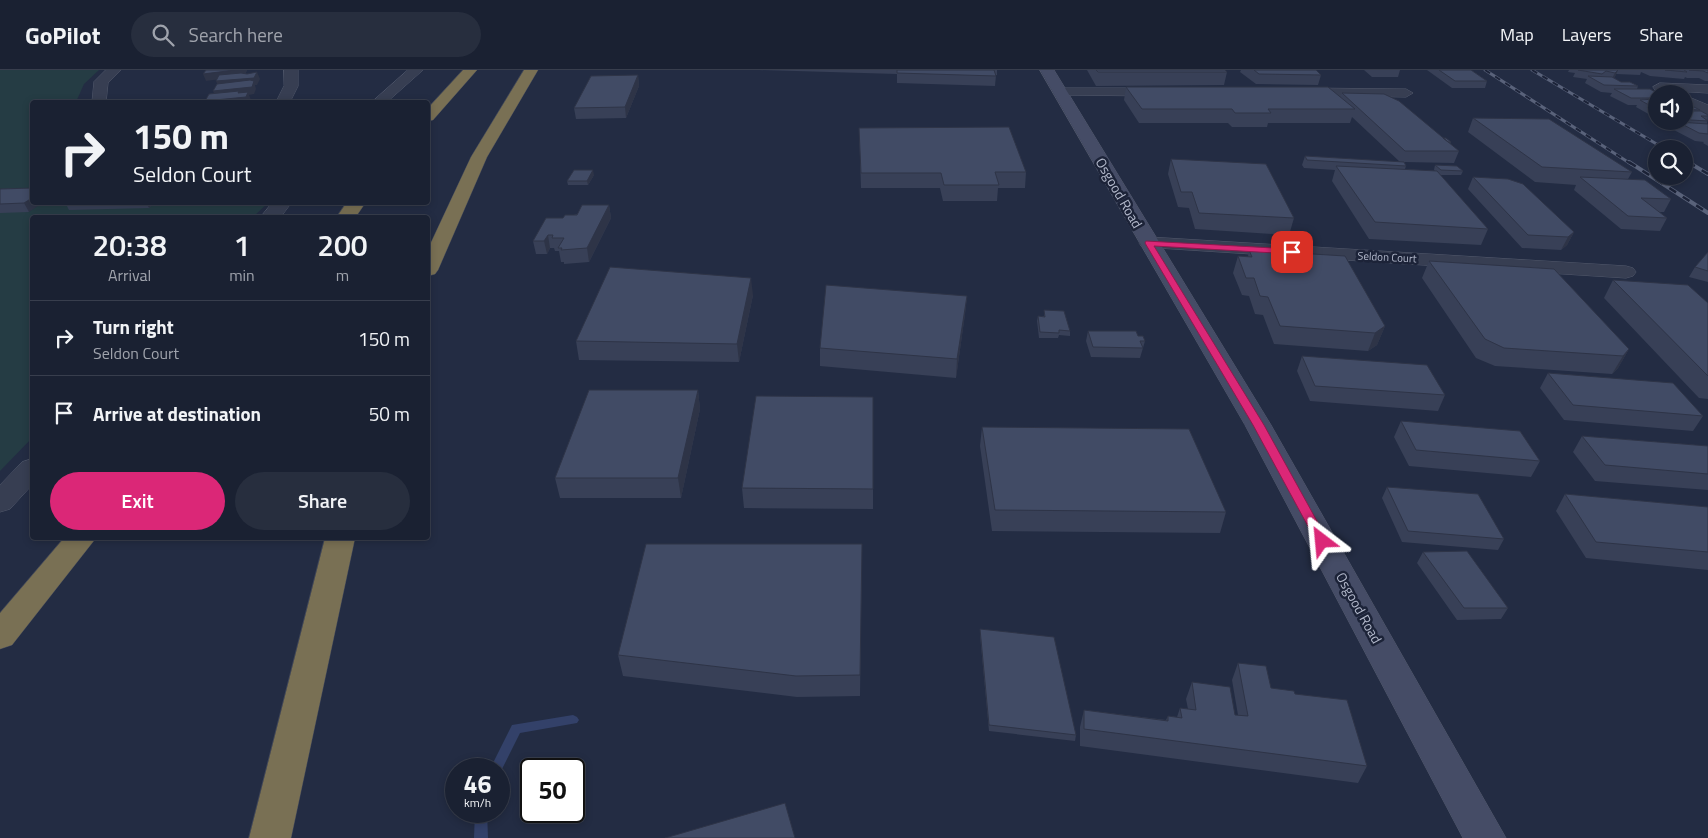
<!DOCTYPE html>
<html lang="en">
<head>
<meta charset="utf-8">
<style>
	body { margin:0; font-family:"Titillium Web",sans-serif; background:#272e3e; color:#f1f3f6; height:100vh; display:flex; flex-direction:column; font-size:19px; white-space:nowrap }
	* { box-sizing:border-box; margin:0 }
	p { font-size:16px; color:#9fa3ac }
	.icon { flex:none; width:28px; height:28px; fill:none; stroke:currentColor; stroke-width:2; stroke-linecap:round; stroke-linejoin:round }
	.map { position:relative; flex:1; overflow:hidden }
	.panel { position:absolute; left:30px; top:145px; width:400px; height:325px; display:flex; flex-direction:column; background:#1a2132; border-radius:5px; box-shadow:0 2px 8px #0003,0 0 0 1px #383e4d }
	.panel>* { flex:none }
	.guide { position:absolute; left:30px; top:30px; width:400px; height:105px; border-radius:5px; box-shadow:0 2px 8px #0003,0 0 0 1px #383e4d; background:#1a2132; color:#f1f3f6; overflow:hidden }
	.tools { position:absolute; left:1648px; top:15px; display:grid; gap:10px }
	.tools a { display:grid; place-items:center; width:45px; height:45px; border-radius:50%; background:#1a2132; box-shadow:0 2px 8px #0003,0 0 0 1px #383e4d; font-size:25px }
	.speed { position:absolute; left:445px; top:688px; display:flex; gap:10px; font-size:25px; font-weight:700; text-align:center }
	.speed>* { display:grid; place-content:center; width:65px; height:65px; border-radius:50%; background:#1a2132; box-shadow:0 2px 8px #0003,0 0 0 1px #383e4d; line-height:1 }
	.speed small { font-size:12px; font-weight:400 }
	.speed .limit { border:2px solid #111; border-radius:8px; background:#fff; color:#111 }
	.pin { position:absolute; display:grid; place-items:center; width:42px; height:42px; color:#fff; margin:-21px; border-radius:10px; box-shadow:0 2px 8px #0006 }
	.me { position:absolute; width:55px; margin:-28px; rotate:331deg; stroke-linejoin:round; filter:drop-shadow(0 0 4px #0008) }
	.turn { display:flex; align-items:center; gap:18px; height:105px; padding:0 20px; font-size:22px }
	.turn .icon { width:65px; height:65px; stroke-width:2.5 }
	.turn b { display:block; font-size:35px; line-height:42px }
	.eta { display:flex; justify-content:space-evenly; align-items:center; height:85px; text-align:center }
	.eta b { font-size:30px; font-weight:600; line-height:35px }
	.action { display:flex; gap:10px; margin-top:auto; padding:10px 20px }
	.action a { flex:1; height:58px; border-radius:30px; background:#db2777; color:#fff; font-size:20px; font-weight:600; line-height:58px; text-align:center }
	.action a+a { background:#272e3e; color:#f1f3f6 }
	ul { padding:0; list-style:none }
	li { display:flex; align-items:center; gap:15px; height:75px; padding:0 20px; border-top:1px solid #383e4d }
	li div { flex:1 }
	li b { display:block; font-size:19px }
	li em { font-style:normal }
	header { display:flex; align-items:center; gap:30px; box-sizing:border-box; height:70px; padding:0 25px; background:#1a2132; border-bottom:1px solid #383e4d }
	header strong { font-size:24px }
	nav { display:flex; gap:28px; margin-inline-start:auto; font-size:18px }
	.search { width:350px; height:45px; background:#272e3e; display:flex; align-items:center; gap:12px; box-sizing:border-box; padding:0 18px; border-radius:28px; color:#9fa3ac; font-size:19px }
	.map>svg:first-child { display:block }
	.green { fill:#253c44 }
	.lines { fill:none; stroke-linecap:round; stroke-linejoin:round }
	.stream { fill:#334169; fill-rule:evenodd }
	.street-casing { stroke:#52596c; stroke-width:1 }
	.secondary-casing { stroke:#52596c; stroke-width:1 }
	.highway-casing { stroke:#3f465a; stroke-width:1 }
	.street { fill:#373e52; fill-rule:evenodd }
	.secondary { fill:#454c66; fill-rule:evenodd }
	.highway { fill:#797054; fill-rule:evenodd }
	.rail-far1-casing { stroke:#59627a; stroke-width:3 }
	.rail-casing { stroke:#59627a; stroke-width:4 }
	.rail-far1 { stroke:#1c2338; stroke-width:2; stroke-dasharray:6; stroke-linecap:butt }
	.rail { stroke:#1c2338; stroke-width:2.5; stroke-dasharray:8; stroke-linecap:butt }
	.wall { fill:#384057 }
	.shaded-wall { fill:#2e3447 }
	.building { fill:#414b65; stroke:#2e3447 }
	.route { fill:#db2777; stroke:#8e194d }
	.labels { text-anchor:middle; stroke-width:5; stroke-linejoin:round; paint-order:stroke }
	.far-street-label { font-size:11px; fill:#b4bacc; stroke:#1c2338 }
	.street-label { font-size:14px; fill:#b4bacc; stroke:#1c2338 }
</style>
</head>
<body>
<header>
<strong>GoPilot</strong>
<div class="search"><svg class="icon" aria-label="search" viewBox="0 0 24 24"><circle cx="10" cy="10" r="6"/><path d="M15 15l6 6"/></svg>Search here</div>
<nav><a>Map</a><a>Layers</a><a>Share</a></nav>
</header>
<div class="map">
<svg width="1708" height="768" viewBox="0 0 1708 768">
	<rect width="100%" height="100%" fill="#232c43"/>
	<path class="green" d="M0,0h99l-15,14 -8,18h-44v100l236,1 -15,14 -221,1v220l-32,33z"/>
	<g class="lines">
		<path class="stream" d="M573,645l4,2 2,3 -2,3 -57,10 -20,40h-1v-4h-9l22,-44z
			M475,741h12l1,27h-14z"/>
		<defs>
			<path id="street" d="M106,0h15l-13,13 -2,19h-14l2,-20z
				M284,0h14v16l-8,16h-14l8,-16z
				M408,0h15l-36,32h-15z
				M1660,13l48,2v8l-53,-3 -2,-3z
				M1061,18h101l7,4 -7,4 -106,-1 -2,-3 2,-3z
				M1298,18l108,1 7,4 -7,4 -113,-2 -2,-3z
				M1684,25l24,10v10l-24,-10z
				M273,132h19l-12,16h-20z
				M1149,167l477,29 7,2 3,4 -3,4 -7,2 -484,-31 -3,-4 3,-4z
				M32,389v26l-22,24 -10,3v-27l22,-23z"/>
			<path id="secondary" d="M1040,0h14l217,355 235,413h-43l-218,-413z"/>
			<path id="highway" d="M463,0h14l-44,50 -5,1v-13z
				M524,0h14l-51,87 -49,113 -3,4 -7,2v-27l43,-92z
				M347,132h19l-11,16h-19z
				M64,468h32l-84,107 -12,4v-36z
				M325,468h30l-64,300h-42z"/>
		</defs>
		<use href="#street" class="street-casing"/>
		<use href="#secondary" class="secondary-casing"/>
		<use href="#highway" class="highway-casing"/>
		<use href="#street" class="street"/>
		<use href="#secondary" class="secondary"/>
		<use href="#highway" class="highway"/>
		<defs>
			<path id="rail-far1" d="M1485,0l146,94
				M1532,0l133,79
				M1684,90l6,4"/>
			<path id="rail" d="M1629,92l79,51
				M1688,92l20,12"/>
		</defs>
		<use href="#rail-far1" class="rail-far1-casing"/>
		<use href="#rail" class="rail-casing"/>
		<use href="#rail-far1" class="rail-far1"/>
		<use href="#rail" class="rail"/>
	</g>
	<path class="wall" d="M759,0h238v5h-1l-1,11 -98,-3v-9z
		M1087,0h138l2,2 -3,13 -128,1z
		M1241,0h75l5,5 -3,10 -62,-1 -16,-12z
		M1364,0h36l-2,7h-26z
		M1427,0h44l16,11 -2,7h-33z
		M1569,0h139v11h-3l-6,-3h-12l-2,-1 -1,2 -34,-3 -9,-4 -1,3 -24,-1 -2,4 7,4 17,4 -1,3 19,5v26l-2,-2 1,-2h-3l-16,-9 1,-2h-9l-18,-9 2,-3 -11,-1 -16,-9 2,-4 -14,-2 2,-4 -7,-1z
		M638,5l1,11 -13,32 -50,1 -2,-11z
		M1126,17l214,10 2,-4 109,49 -1,2 9,7 -5,12 -50,-1 2,4 -1,3 30,2 -1,-1 1,-5 28,6 -2,4h-21l48,54 -7,16 -112,-6 -37,-58 3,-11 -31,-2 -2,-3 3,-9 95,6 -48,-45 -2,6h-82l-1,4h-35l-4,-4h-89l-15,-23z
		M1684,35l16,5 -1,1 9,4 -1,9h1v22l-5,-3 1,-1 -9,-1 -21,-11 2,-4 -10,-1 -7,-4h25z
		M1473,48l159,54 -4,7 43,20 -7,13h-5l8,6 -7,13 -39,-2 -47,-39 2,-5 -41,-3 -67,-50z
		M859,58l167,44 -1,16h-27l-1,13h-54l-3,-13h-79z
		M1171,89l123,59 -5,17 -94,-6 -6,-21 -11,-1 -10,-33z
		M594,105l-6,10h-20l-1,-4z
		M1473,107l101,55 -7,13 -6,5 -39,-2 -54,-59z
		M32,118l-3,24 -29,1v-24z
		M65,132h90l-6,6 -80,2z
		M609,135l2,13 -22,44 -25,2v-2h-3l-2,-11h-4l-1,-3h-4l-3,6h-11l-3,-13 30,-23z
		M1249,180l136,76 -8,19 -9,6 -94,-7 -11,-29 -8,-1 -6,-18 -7,-1 -9,-22 5,-17 10,1z
		M1708,182v30l-19,-5 6,-10z
		M1429,191l200,88 -11,19 -6,6 -117,-8 -19,-8 -54,-80z
		M1613,210l95,23v96l-9,-1 -95,-100z
		M753,225l-14,67 -160,-2 -3,-19z
		M967,226l-2,18 -9,64 -136,-12v-18z
		M1044,240l26,21v5l-11,-1 -1,3h-19l-2,-17 1,-5h6z
		M1088,261l50,5 7,5 -5,17 -49,-1 -5,-16z
		M1302,286l143,39 -7,16 -128,-10 -13,-30z
		M1548,303l155,43 -10,15 -129,-11 -24,-32z
		M698,320l2,19 -19,89h-121l-5,-20z
		M1401,351l139,40 -9,16 -122,-11 -15,-29z
		M982,357l244,85 -6,21 -228,-2 -12,-85z
		M1582,366l126,10v44l-113,-9 -22,-29z
		M1387,417l117,52 -6,11 -96,-8 -20,-44z
		M742,418l131,1v20l-129,-1z
		M1565,424l143,13v63l-122,-12 -30,-47z
		M862,474l-2,152 -63,1 -174,-21 -5,-21z
		M1423,482l85,56 -7,11 -44,1 -40,-57z
		M980,559l96,106 -1,6 -86,-10 -9,-96z
		M1238,593l33,25 24,6 72,72 -9,17 -278,-37v-19l4,-17 82,10 2,-4 9,1 3,-9 8,1 -2,-10 6,-17 43,33h3l-6,-35z"/>
	<path class="shaded-wall" d="M235,0h12v1l-3,5 -38,5 -3,-7z
		M1618,0l-3,7 -4,3 4,-7z
		M257,2l3,7 -3,6h-2l1,4 -2,5 -5,1 2,5 -1,2h-45v-1l11,-3 -3,-7 6,-2 -3,-8z
		M638,5l1,11 -13,32 -1,-11z
		M593,100l1,5 -6,10 -1,-4z
		M32,128v4h12l-15,10 -5,-9z
		M146,132h9l-6,6z
		M609,135l2,13 -22,44 -2,-14z
		M1574,162l-7,13 -6,5 7,-13z
		M548,165l2,13 -3,6 -3,-13z
		M751,208l2,17 -14,67 -2,-18z
		M967,226l-2,18 -9,64 1,-19z
		M1385,256l-8,19 -9,6 7,-18z
		M1629,279l-11,19 -6,6 11,-18z
		M698,320l2,19 -19,89 -3,-20z"/>
	<path class="building" d="M206,0h29l-32,4z
		M897,0h97l2,6 -99,-3z
		M1096,0h129l2,2h-129z
		M1254,0h62l5,5 -62,-1z
		M1439,0h32l16,11h-32z
		M1578,0h40l-3,3 -9,-2 -4,3z
		M1665,0h19l3,2z
		M1689,0h19v3l-5,-2z
		M257,2l-3,6 -38,3 3,-6 22,-2 6,1z
		M638,5l-13,32 -51,1 17,-32z
		M1588,6l24,1 9,5h9l8,4 -34,-1z
		M250,10l4,1 -2,6 -39,4 4,-7z
		M1126,17h202l27,22h-87l3,4h-36l-3,-4h-90z
		M1614,19h36l9,5h-3v4h-25z
		M239,21l-1,2 10,-1 -2,5 -41,4 4,-7z
		M1342,23l42,1 15,7 60,50h-54z
		M1656,29v10l-16,-9z
		M241,30l-1,2h-26z
		M1684,35h6l10,5 -16,-1z
		M1684,41h17l7,4v1h-7l7,5 -17,-1 -4,-2h-3z
		M1473,48l76,1 83,53 -90,-5z
		M1678,52l30,2v10l-9,-1z
		M1009,57l17,45h-31l4,13h-55l-3,-12h-80l-2,-45z
		M1443,68h3l5,4h-3z
		M1305,86l99,6 2,4 -99,-6z
		M1171,89l95,5 28,54 -95,-5 -7,-21h-11z
		M1435,95l22,1 6,5 -22,-1z
		M1336,96l101,5 51,58 -113,-7z
		M574,100h19l-6,11h-20z
		M1473,107l35,2 15,5 51,48 -6,5 -40,-2z
		M1580,107l65,3 26,19 -30,-1 26,20 -39,-2z
		M32,118v10l-8,5 -24,1v-15z
		M582,135h27l-22,43 -26,2 1,-2h-4l6,-10h-12l1,-3h-5l-4,6h-11l13,-23h17l2,-3h12z
		M1249,180l96,6 40,70 -10,7 -95,-7 -12,-29 -8,-1 -6,-18h-8l-8,-22 14,1z
		M1708,182v19l-13,-4z
		M1429,191l125,8 75,80 -6,7 -119,-8 -19,-9z
		M610,197l141,11 -14,66 -161,-3z
		M1613,210l75,5 20,18v73z
		M826,215l141,11 -10,63 -137,-11z
		M1044,240l20,1 6,20 -11,-1v3l-19,-1 -2,-16 7,1z
		M1088,261h48l2,5h5l2,5h-5l3,7 -50,-1z
		M1302,286l125,9 18,30 -130,-9z
		M1548,303l125,10 30,33 -130,-11z
		M589,320h109l-20,88h-123z
		M756,326l117,1v92l-131,-1z
		M1401,351l119,10 20,30 -124,-11z
		M982,357l207,2 37,83 -231,-2z
		M1582,366l126,10v28l-103,-9z
		M1387,417l91,7 26,45 -96,-8z
		M1565,424l143,13v45l-112,-10z
		M646,474h216l-2,131 -64,1 -178,-21z
		M1467,481l41,57h-44l-41,-56z
		M980,559l74,8 22,98 -87,-10z
		M1238,593l28,3 5,22 23,3 1,3 52,6 20,66 -283,-37v-19l84,11v-5l14,2 -2,-10 16,2 -4,-28 38,5 5,28 13,1z
		M785,733l10,35h-130z"/>
	<path class="route" d="M1146,171l146,8 4,3 -4,2 -138,-8 110,179 64,116 -2,3 -4,1 -6,-4 -63,-116 -108,-182z"/>
	<g class="labels">
		<g class="far-street-label">
			<text transform="translate(1387 187) rotate(3)" y="4">Seldon Court</text>
		</g>
		<g class="street-label">
			<text transform="translate(1119 123) rotate(60)" y="5">Osgood Road</text>
			<text transform="translate(1359 538) rotate(61)" y="5">Osgood Road</text>
		</g>
	</g>
</svg>
<div class="tools">
<a><svg class="icon" aria-label="sound" viewBox="0 0 24 24"><path d="M4 9h4l5-4v14l-5-4H4zM17 9q2 3 0 6"/></svg></a>
<a><svg class="icon" aria-label="search" viewBox="0 0 24 24"><circle cx="10" cy="10" r="6"/><path d="M15 15l6 6"/></svg></a>
</div>
<div class="speed"><div>46<small>km/h</small></div><div class="limit">50</div></div>
<div class="pin" style="left:1292px;top:182px;background:#d93025"><svg class="icon" aria-label="arrive" viewBox="0 0 24 24"><path d="M6 21V4h12l-3 4 3 4H6"/></svg></div>
<svg class="me" style="left:1322px;top:471px" viewBox="-20 -20 40 40"><path d="M0-17L14 15 0 8-14 15z" fill="#db2777" stroke="#fff" stroke-width="4"/></svg>
<div class="guide">
<div class="turn"><svg class="icon" aria-label="right" viewBox="0 0 24 24"><path d="M7 20v-9h11M14 6l5 5-5 5"/></svg><div><b>150 m</b>Seldon Court</div></div>
</div>
<section class="panel">
<div class="eta">
<div><b>20:38</b><p>Arrival</p></div>
<div><b>1</b><p>min</p></div>
<div><b>200</b><p>m</p></div>
</div>
<ul>
<li><svg class="icon" aria-label="right" viewBox="0 0 24 24"><path d="M7 20v-9h11M14 6l5 5-5 5"/></svg><div><b>Turn right</b><p>Seldon Court</p></div><em>150 m</em></li>
<li><svg class="icon" aria-label="arrive" viewBox="0 0 24 24"><path d="M6 21V4h12l-3 4 3 4H6"/></svg><div><b>Arrive at destination</b></div><em>50 m</em></li>
</ul>
<div class="action"><a>Exit</a><a>Share</a></div>
</section>
</div>
</body>
</html>
